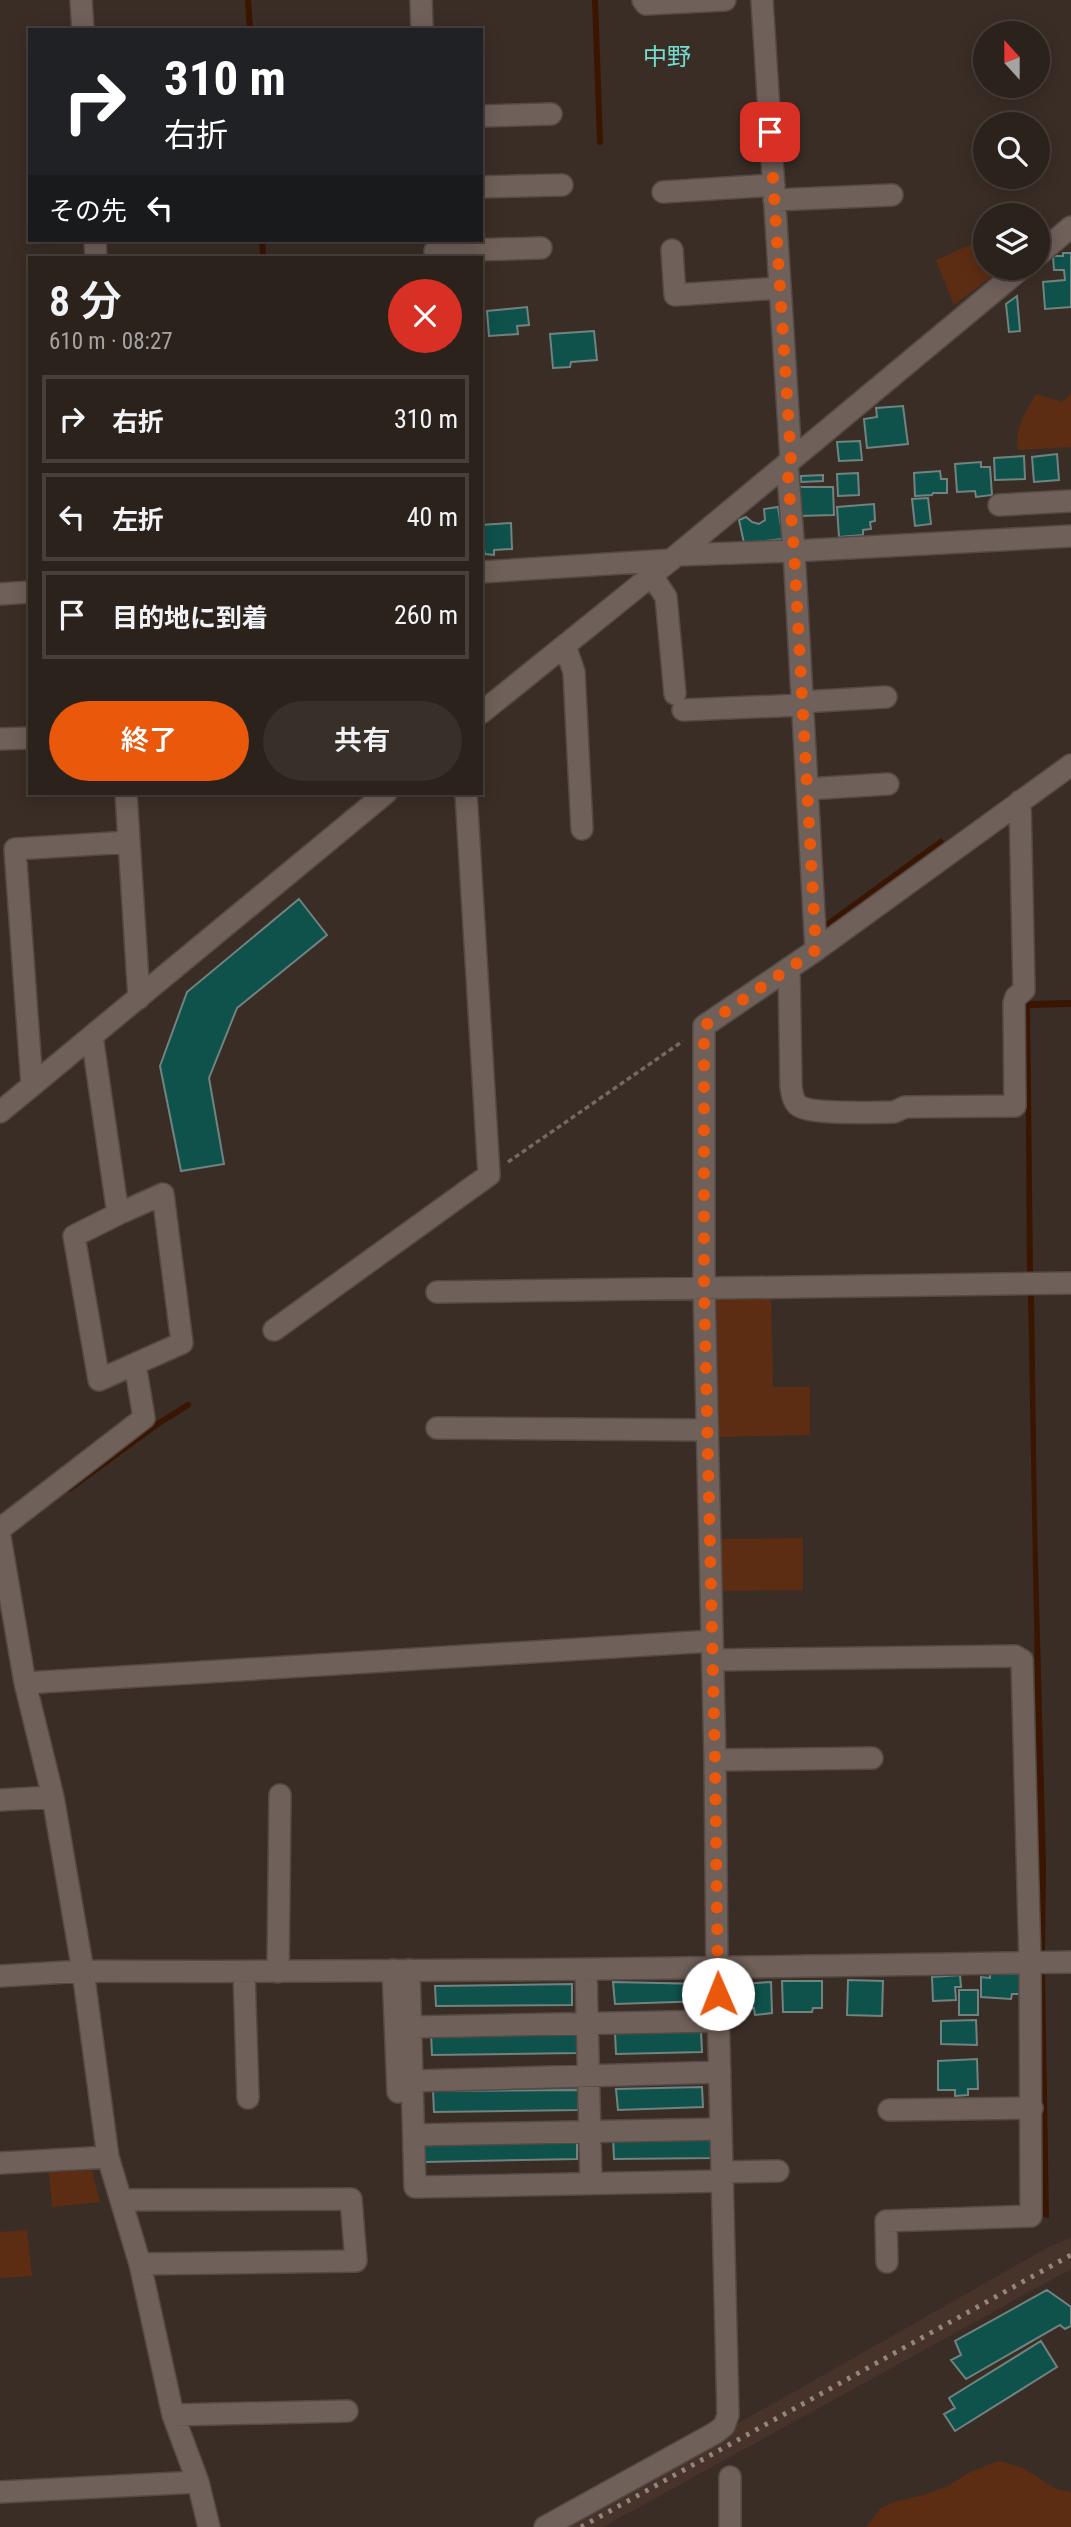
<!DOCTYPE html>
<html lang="ja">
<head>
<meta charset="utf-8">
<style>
	body { margin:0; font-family:"Roboto Condensed","Noto Sans JP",sans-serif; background:#382f29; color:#f1f3f6; height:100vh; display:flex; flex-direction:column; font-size:26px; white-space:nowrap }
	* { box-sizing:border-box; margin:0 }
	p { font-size:23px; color:#a6a4a3 }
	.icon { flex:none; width:38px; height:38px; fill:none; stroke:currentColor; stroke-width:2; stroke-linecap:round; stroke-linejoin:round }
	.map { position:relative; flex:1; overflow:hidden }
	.panel { position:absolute; left:28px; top:256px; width:455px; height:539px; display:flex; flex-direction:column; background:#2c221c; border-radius:0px; box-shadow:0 4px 18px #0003,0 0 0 2px #483f3b }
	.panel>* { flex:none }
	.top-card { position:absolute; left:28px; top:28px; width:455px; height:214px; border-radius:0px; box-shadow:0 4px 18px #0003,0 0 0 2px #483f3b; background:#202124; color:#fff; overflow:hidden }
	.needle { width:46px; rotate:339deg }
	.fabs { position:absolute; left:973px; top:21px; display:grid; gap:14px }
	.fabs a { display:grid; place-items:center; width:77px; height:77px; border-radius:50%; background:#2c221c; box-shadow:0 4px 18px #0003,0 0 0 2px #483f3b; font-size:35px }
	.pin { position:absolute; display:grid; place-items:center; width:60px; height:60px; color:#fff; margin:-30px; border-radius:14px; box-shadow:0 4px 10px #0006 }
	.me { position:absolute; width:77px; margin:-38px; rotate:359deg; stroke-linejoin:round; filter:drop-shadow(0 0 5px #0008) }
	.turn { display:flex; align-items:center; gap:24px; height:147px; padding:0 21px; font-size:32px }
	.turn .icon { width:91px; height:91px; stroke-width:2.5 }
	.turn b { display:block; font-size:49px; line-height:60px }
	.then { display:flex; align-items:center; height:66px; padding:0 21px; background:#0003; gap:14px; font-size:26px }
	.round { display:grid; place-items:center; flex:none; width:74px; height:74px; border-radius:37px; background:#382f29 }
	.head { display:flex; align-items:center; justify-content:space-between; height:119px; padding:0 21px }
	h1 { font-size:42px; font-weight:600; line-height:52px }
	.cta { display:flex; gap:14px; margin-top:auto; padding:14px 21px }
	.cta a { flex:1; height:80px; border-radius:42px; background:#ea580c; color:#fff; font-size:28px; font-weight:600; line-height:80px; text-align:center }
	.cta a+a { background:#382f29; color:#f1f3f6 }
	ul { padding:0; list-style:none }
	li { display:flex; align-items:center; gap:21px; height:88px; margin:0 14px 10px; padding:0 7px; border:4px solid #483f3b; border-radius:0px }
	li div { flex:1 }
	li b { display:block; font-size:26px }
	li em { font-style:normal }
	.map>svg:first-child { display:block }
	.built { fill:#47332a }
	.green { fill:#5d2d13 }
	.water { fill:#391502 }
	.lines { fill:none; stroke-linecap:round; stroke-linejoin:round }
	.stream { stroke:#391502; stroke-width:6 }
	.building { fill:#0e524b; stroke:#708380; stroke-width:2 }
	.minor-casing { stroke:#544944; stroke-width:24 }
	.path { stroke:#756a63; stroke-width:3.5; stroke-dasharray:5 3.5; stroke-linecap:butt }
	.minor { stroke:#6f6059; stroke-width:21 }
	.rail { stroke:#918680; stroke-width:5; stroke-dasharray:3.5 7; stroke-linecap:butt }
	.route { stroke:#ea580c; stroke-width:12; stroke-dasharray:0 21.6 }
	.labels { text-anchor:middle; stroke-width:7; stroke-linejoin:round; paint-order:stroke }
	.quarter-label { font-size:24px; fill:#74ddd0; stroke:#3a2d26 }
</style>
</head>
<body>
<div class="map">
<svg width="1071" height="2527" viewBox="0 0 1071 2527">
	<rect width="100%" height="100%" fill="#3a2d26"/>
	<path class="built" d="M1071,2237v32l-468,258h-47l489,-278z"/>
	<path class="green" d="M974,243l11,25 7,8 -38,29 -18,-45z
		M1036,394l26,8 9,-8v53l-53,3c-4,-22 8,-38 18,-56z
		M771,1295l2,92h37v48l-91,2 -3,-141z
		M803,1538v52l-83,1 -1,-52z
		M92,2170l8,32 -48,5 -3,-35z
		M27,2230l5,46 -32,2v-46z
		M999,2461l24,7 33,21 15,3v35h-205l15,-19 13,-6 30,-7 25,-9 17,-12z"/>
	<path class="water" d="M941,838l3,4 -119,87 -2,-5z
		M1071,1000v7l-41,1 3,265 -6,1 -2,-273z
		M1034,1291l3,234 9,340 -1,87 -5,2 -12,-662z
		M1040,1974h5l4,244 -6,-1z"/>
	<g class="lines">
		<path class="stream" d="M248,0l2,30
			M595,0l5,142
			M262,240l1,17
			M69,1489l87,-64 32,-20"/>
	</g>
	<path class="building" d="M1063,253h8v54l-26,2 -2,-27 22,-2 -1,-10h-10l-1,-14h10z
		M1017,296l3,35 -11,1 -3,-28z
		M527,307l2,18 -12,1 1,8 -29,2 -2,-25z
		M594,331l3,29 -26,2 -1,5 -17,1 -3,-34z
		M903,406l5,38 -41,4 -3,-29 13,-2 -1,-9z
		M860,441l2,19 -23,1 -2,-19z
		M1057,454l2,26 -25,2 -2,-25z
		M1024,456l1,23 -30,1 -1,-22z
		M981,462v5h9l2,28 -16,2 -1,-6 -18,1 -2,-28z
		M940,471l1,8h6v14h-14l-1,2 -17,1 -1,-23z
		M858,473l1,22 -21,1 -1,-22z
		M823,475v6l-22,1v-6z
		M798,487h35l1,28 -36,1z
		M928,498l3,26 -16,2 -3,-27z
		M874,504l1,17 -5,1 1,7 -8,1v5l-24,2 -2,-30z
		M778,507l5,32 -39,4 -5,-23 7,-3 6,5 7,2 6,-4 -1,-11z
		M511,523l1,26 -18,1v5l-9,-1 -1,-4 -3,1v-26z
		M299,899l28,36 -90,73 -28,70 15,86 -43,7 -21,-105 27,-74z
		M990,1974h33v20h-11l-1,5 -30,-2v-20l9,1z
		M960,1975l1,12h-6l1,13 -23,1 -1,-24z
		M848,1980l35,1 -1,35 -35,-1z
		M782,1981h40v27h-9l-1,4h-29z
		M613,1982l92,2 1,17 -91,3z
		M771,1982l1,31 -17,2 -1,-7 -26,3 -1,-26z
		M572,1984v21l-136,1 -1,-20z
		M959,1990h19v25h-19z
		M976,2020l1,25 -36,-1v-23z
		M701,2031l1,21 -86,2 -1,-22z
		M578,2032v21l-146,2 -1,-22z
		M977,2059l1,30h-10v6l-13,1v-6h-17v-29z
		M702,2087l1,20 -85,3 -2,-21z
		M578,2090v20l-144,2 -1,-21z
		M613,2136h100l2,22 -101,1z
		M577,2139v20l-152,3 -1,-22z
		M1047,2290l24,17v19l-6,3 -5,-4 -94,54 -15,-19 10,-5 -6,-14z
		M1041,2341l16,26 -102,64 -11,-17 11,-6 -6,-10z"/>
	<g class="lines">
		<defs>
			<path id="minor" d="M81,0l2,30
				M421,0l1,30
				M643,0l3,4 79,-4
				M762,0l29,460
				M481,116l70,-2
				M481,187l81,-2
				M663,192l111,-7
				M774,200l118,-5
				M95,240l1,17
				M672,250l3,45 105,-7
				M435,251l106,-3
				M1038,255l33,-28
				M787,463l7,88 22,399
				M999,505l72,-4
				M677,555l117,-4 277,-15
				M481,572l190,-12
				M652,576l14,21 9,97
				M0,594l30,-2
				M565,646l9,26 8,157
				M802,702l84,-5
				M683,710l119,-5
				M481,713l196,-158 345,-287
				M0,739l30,-1
				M807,789l81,-5
				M126,793l13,205
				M789,968l2,118c1,7 2,16 8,20 14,9 77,6 95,6l11,-5 110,-1 -1,-103 2,-6 8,-7 -4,-189
				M92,1036l26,178 -44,22 25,144 83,-37 -19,-149 -45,20
				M32,1085l-17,-236 114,-7
				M0,1112l386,-319
				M437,1292l634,-9
				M274,1330l215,-155 -23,-382
				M437,1428l270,2
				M0,1529l144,-111 -9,-54
				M0,1537l25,146 28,114 30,174 25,186 32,107 33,151 25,67 11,45
				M713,1660l302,-4 7,4 8,302 1,254 -145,5 1,41
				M25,1683l687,-42
				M715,1760l157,-2
				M0,1800l53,-3
				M393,1970l5,122
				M409,1970l6,217 307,-6
				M586,1971l5,212
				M244,1972l4,126
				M278,1972l2,-177
				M0,1976l83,-5c330,2 659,-4 988,-9
				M411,2027l307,-6
				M413,2081l307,-9
				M889,2110l143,-2
				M414,2135l307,-6
				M0,2163l108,-6
				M722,2172l56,-1
				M121,2200l230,-1 5,62 -216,3
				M173,2415l174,-4
				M730,2477v50
				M0,2492l198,-10
				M545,2527l170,-94 9,-7 4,-11 -11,-449 -2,-206 -11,-472v-262l112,-76 255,-185"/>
		</defs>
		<use href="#minor" class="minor-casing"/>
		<path class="path" d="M508,1162l175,-121"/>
		<use href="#minor" class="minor"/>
		<path class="rail" d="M581,2527l490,-272"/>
	</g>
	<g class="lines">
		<path class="route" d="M718,1994l-3,-234 -11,-472v-262l112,-76 -22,-399 -7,-88 4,-3 -21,-328"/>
	</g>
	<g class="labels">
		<g class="quarter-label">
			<text x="667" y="65">中野</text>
		</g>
	</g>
</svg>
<div class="fabs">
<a><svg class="needle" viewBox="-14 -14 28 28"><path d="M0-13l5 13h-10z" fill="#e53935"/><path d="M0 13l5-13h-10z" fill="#a6a4a3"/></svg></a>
<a><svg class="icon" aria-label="search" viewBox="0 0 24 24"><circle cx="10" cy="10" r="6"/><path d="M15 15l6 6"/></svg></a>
<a><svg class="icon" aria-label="layers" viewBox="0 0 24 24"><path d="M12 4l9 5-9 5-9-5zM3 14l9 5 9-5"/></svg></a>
</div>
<div class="pin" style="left:770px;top:132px;background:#d93025"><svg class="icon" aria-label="arrive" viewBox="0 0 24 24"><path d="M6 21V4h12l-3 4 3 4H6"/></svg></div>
<svg class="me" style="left:718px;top:1994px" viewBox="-20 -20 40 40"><circle r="19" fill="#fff"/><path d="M0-13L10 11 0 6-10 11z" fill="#ea580c"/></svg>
<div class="top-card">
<div class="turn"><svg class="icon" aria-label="right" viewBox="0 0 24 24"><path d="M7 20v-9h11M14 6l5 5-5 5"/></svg><div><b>310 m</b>右折</div></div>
<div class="then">その先<svg class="icon" aria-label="left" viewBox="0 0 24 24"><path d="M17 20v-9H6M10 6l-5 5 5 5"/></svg></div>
</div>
<section class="panel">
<div class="head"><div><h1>8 分</h1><p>610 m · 08:27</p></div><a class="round" style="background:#d93025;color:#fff"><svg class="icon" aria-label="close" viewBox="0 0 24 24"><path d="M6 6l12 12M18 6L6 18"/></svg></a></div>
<ul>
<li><svg class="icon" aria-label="right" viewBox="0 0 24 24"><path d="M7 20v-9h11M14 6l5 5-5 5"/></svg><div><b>右折</b></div><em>310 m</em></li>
<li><svg class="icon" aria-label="left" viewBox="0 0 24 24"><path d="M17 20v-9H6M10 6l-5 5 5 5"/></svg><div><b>左折</b></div><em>40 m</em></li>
<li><svg class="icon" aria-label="arrive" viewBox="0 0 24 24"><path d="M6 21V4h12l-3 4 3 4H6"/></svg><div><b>目的地に到着</b></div><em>260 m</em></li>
</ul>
<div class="cta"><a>終了</a><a>共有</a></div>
</section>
</div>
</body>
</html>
